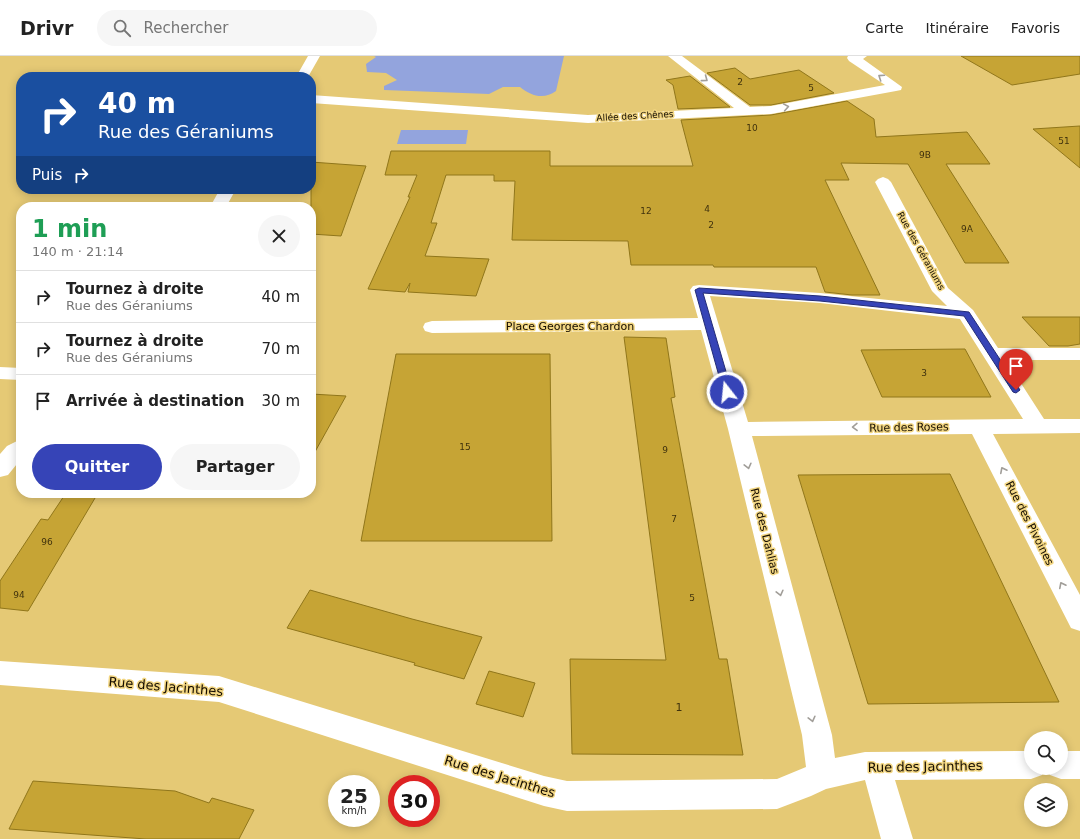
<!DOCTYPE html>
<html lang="fr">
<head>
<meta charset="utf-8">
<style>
	body { margin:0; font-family:"DejaVu Sans",sans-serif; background:#f6f6f6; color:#222; height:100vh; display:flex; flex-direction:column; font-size:15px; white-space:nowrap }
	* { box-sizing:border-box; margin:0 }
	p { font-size:13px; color:#767676 }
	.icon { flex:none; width:22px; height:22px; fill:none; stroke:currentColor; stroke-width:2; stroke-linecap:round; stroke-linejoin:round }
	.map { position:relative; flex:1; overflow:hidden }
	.drawer { position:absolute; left:16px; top:146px; width:300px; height:296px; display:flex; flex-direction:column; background:#fff; border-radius:16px; box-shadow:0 2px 10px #0003 }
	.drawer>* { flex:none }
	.banner { position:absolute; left:16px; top:16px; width:300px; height:122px; border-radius:16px; box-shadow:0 2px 10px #0003; background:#1a4fa0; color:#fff; overflow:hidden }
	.fabs { position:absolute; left:1024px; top:675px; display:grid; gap:8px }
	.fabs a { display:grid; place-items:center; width:44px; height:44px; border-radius:50%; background:#fff; box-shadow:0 2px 10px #0003; font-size:20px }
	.speed { position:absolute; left:328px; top:719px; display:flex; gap:8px; font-size:20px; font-weight:700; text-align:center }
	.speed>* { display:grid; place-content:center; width:52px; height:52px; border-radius:50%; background:#fff; box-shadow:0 2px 10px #0003; line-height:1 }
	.speed small { font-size:10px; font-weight:400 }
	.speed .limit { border:6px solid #d22; background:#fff; color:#111 }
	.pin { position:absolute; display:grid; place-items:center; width:34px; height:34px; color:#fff; margin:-41px -17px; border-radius:50% 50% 50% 0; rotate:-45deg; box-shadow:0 0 4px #0007 }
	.pin .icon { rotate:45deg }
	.me { position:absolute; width:44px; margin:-22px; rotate:344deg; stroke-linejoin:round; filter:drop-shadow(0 0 3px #0008) }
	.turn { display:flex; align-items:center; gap:14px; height:84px; padding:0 16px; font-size:18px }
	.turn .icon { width:52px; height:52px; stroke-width:2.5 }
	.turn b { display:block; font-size:28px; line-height:34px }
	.then { display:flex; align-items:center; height:38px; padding:0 16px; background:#0003; gap:8px; font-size:15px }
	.round { display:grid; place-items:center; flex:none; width:42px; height:42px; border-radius:21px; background:#f6f6f6 }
	.overview { display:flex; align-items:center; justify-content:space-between; height:68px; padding:0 16px }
	h1 { font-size:24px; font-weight:800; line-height:30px; color:#1e9e55 }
	.button { display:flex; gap:8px; margin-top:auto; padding:8px 16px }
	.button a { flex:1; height:46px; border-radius:24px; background:#3644b7; color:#fff; font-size:16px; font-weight:800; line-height:46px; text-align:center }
	.button a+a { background:#f6f6f6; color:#222 }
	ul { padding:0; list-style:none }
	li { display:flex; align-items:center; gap:12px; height:52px; padding:0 16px; border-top:1px solid #e0e0e0 }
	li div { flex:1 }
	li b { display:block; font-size:15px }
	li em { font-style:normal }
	header { display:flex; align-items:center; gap:24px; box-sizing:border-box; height:56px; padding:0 20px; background:#fff; border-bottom:1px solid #e0e0e0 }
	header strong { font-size:19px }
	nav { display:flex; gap:22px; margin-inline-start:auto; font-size:14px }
	.search { width:280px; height:36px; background:#f6f6f6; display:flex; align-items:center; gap:10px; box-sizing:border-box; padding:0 14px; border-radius:22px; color:#767676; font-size:15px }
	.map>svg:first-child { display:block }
	.green { fill:#93a4dd }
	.building { fill:#c6a435; stroke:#90761b }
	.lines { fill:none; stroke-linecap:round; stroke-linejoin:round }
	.minor { fill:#fff; fill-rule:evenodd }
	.oneway { stroke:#a19e99 }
	.route { fill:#3644b7; stroke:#232c77 }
	.labels { text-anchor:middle; stroke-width:3; stroke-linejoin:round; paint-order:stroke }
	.number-label { font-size:9px; fill:#40320d }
	.far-street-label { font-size:9px; fill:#140c00; stroke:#f2d682 }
	.street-label { font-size:11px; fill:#140c00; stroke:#f2d682 }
	.near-number-label { font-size:11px; fill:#40320d }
	.near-street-label { font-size:13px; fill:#140c00; stroke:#f2d682 }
</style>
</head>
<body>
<header>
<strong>Drivr</strong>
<div class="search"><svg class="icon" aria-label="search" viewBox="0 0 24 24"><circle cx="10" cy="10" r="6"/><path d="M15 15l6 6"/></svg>Rechercher</div>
<nav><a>Carte</a><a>Itinéraire</a><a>Favoris</a></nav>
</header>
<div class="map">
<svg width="1080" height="783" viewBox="0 0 1080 783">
	<rect width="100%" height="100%" fill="#e5c975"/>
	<path class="green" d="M374,0h190l-8,35c-12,9 -25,5 -36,-4h-17l-14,7 -105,-4v-4l13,-6 -11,-7 -19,-1 -1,-8 10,-7z
		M401,74h67l-2,14h-69z"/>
	<path class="building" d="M961,0h119v18l-68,11z
		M735,12l15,11 49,-9 35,23 -63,12h-21l-43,-32z
		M690,20l40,31 -52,2 -5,-24 -7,-5z
		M847,45l27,18 2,18 91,-5 23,32h-44l63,99h-44l-57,-99 -67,-1 8,17h-24l55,115h-28l-27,-3 -9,-25h-102l-1,-2h-82l-3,-24 -116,-1 3,-59h-21v-6h-48l-15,48h6l-12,33 64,3 -13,37 -68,-4 2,-9 -5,9 -37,-3 42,-92h-2l9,-22h-32l6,-24h159v15h143l-12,-46 90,-5z
		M1080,70v42l-47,-39z
		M311,106l55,4 -25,70 -30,-2z
		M1022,261h58v27l-12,2h-19z
		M624,281l42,1 9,59 -4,1 48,261h8l16,96 -171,-1 -2,-95 96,1z
		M965,293l26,48h-109l-21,-47z
		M396,298h154l2,187h-191z
		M311,338l35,2 -35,63z
		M950,418l109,228 -191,2 -70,-229z
		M66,437h32l-70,118 -28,-3v-27l41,-62 7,1z
		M310,534l102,29 70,18 -18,42 -50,-14 1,-2 -128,-35z
		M489,615l46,12 -12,34 -47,-13z
		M33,725l142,10 34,12 3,-5 42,12 -15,29h-93l-137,-10z"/>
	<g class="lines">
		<path class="minor" d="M308,0h12l-12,21h-12z
			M668,0h14l68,51 21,-1 114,-21 -36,-24 -2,-3 1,-2h19l-4,3 39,28 -1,3 -5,1 -125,23 -183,9 -277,-20v-8l277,20 146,-7z
			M883,121l5,2 3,3 57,106 25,22 25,38h82v12h-74l38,59h36v14l-87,1 87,161v36l-9,-3 -99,-194 -220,2 80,299 3,23 30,-6 166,-1v17h14l-3,7 -11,4 -136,1 18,59h-32l-16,-59 -39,9 -15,7 -34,13 -210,2 -23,-5 -325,-104 -219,-17v-24l219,15 325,100 23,5 210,-2 29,-12 -4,-32 -74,-306 -27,-99 -269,3 -7,-2 -2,-4 2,-4 7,-2 266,-3 -8,-28 3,-4 6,-1 121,8 127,13 -15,-15 -57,-109 3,-3zM710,240l110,7 140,16 63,100 -275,3z
			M220,133h16l-10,18h-16z
			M0,311l21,1v12l-21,-1z
			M21,383v20l-13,16 -8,2v-23l7,-8z
			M1061,695h19v28h-19l-11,-4 -3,-7h14z"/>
	</g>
	<defs><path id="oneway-chevron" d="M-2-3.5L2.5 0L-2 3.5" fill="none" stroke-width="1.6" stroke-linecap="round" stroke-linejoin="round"/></defs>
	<g class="oneway">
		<use href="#oneway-chevron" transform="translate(881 21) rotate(-146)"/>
		<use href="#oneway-chevron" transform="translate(705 23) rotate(37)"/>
		<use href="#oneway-chevron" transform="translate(786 51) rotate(-10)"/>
		<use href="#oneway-chevron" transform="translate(855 371) rotate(179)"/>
		<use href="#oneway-chevron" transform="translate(748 410) rotate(76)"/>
		<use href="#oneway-chevron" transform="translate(1003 414) rotate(-117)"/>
		<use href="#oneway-chevron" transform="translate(1062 529) rotate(-117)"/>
		<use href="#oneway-chevron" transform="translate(780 537) rotate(76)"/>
		<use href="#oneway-chevron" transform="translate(812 663) rotate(76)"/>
	</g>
	<path class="route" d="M699,232l121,8 149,16 51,78 -4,3 -3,-1 -49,-76 -144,-15 -117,-8 29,99 -5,2h-3l-29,-104z"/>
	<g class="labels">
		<g class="number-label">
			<text x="740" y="29">2</text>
			<text x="811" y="35">5</text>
			<text x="752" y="75">10</text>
			<text x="1064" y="88">51</text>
			<text x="925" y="102">9B</text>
			<text x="707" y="156">4</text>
			<text x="646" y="158">12</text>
			<text x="711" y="172">2</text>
			<text x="967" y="176">9A</text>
			<text x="924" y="320">3</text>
			<text x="465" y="394">15</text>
			<text x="665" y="397">9</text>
			<text x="674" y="466">7</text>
			<text x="47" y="489">96</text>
			<text x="19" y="542">94</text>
			<text x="692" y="545">5</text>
		</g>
		<g class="far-street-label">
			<text transform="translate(635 60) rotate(-3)" y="3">Allée des Chênes</text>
			<text transform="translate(921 195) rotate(61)" y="3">Rue des Géraniums</text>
		</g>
		<g class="street-label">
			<text x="570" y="274">Place Georges Chardon</text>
			<text transform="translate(909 371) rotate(-1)" y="4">Rue des Roses</text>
			<text transform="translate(1030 467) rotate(63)" y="4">Rue des Pivoines</text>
			<text transform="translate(765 475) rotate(76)" y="4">Rue des Dahlias</text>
		</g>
		<g class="near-number-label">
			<text x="679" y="655">1</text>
		</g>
		<g class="near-street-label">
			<text transform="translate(166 630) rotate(5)" y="5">Rue des Jacinthes</text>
			<text transform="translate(925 710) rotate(-1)" y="5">Rue des Jacinthes</text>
			<text transform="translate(500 720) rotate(17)" y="5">Rue des Jacinthes</text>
		</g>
	</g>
</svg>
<div class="fabs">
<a><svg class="icon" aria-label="search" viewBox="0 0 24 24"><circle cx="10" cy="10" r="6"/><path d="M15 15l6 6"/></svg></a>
<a><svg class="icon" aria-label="layers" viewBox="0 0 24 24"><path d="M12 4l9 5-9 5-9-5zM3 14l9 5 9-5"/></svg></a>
</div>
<div class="speed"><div>25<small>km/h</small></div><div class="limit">30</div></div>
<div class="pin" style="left:1016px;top:334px;background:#d93025"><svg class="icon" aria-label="arrive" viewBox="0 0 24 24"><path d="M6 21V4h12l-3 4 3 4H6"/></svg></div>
<svg class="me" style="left:727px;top:336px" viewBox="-20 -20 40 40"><circle r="17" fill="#3644b7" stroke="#fff" stroke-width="3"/><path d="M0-11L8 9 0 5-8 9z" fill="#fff"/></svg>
<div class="banner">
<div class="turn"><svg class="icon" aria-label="right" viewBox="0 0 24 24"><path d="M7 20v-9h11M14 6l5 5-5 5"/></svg><div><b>40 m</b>Rue des Géraniums</div></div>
<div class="then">Puis<svg class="icon" aria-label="right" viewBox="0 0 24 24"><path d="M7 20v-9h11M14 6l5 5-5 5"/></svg></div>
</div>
<section class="drawer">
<div class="overview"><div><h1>1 min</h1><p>140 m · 21:14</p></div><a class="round"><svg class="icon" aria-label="close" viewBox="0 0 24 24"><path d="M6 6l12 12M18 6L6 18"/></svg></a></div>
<ul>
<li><svg class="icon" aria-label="right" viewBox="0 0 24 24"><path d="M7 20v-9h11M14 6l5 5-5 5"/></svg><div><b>Tournez à droite</b><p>Rue des Géraniums</p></div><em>40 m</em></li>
<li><svg class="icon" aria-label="right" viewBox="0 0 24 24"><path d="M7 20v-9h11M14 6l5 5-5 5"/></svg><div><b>Tournez à droite</b><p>Rue des Géraniums</p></div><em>70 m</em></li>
<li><svg class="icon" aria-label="arrive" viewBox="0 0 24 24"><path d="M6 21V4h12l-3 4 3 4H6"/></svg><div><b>Arrivée à destination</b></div><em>30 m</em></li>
</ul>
<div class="button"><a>Quitter</a><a>Partager</a></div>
</section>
</div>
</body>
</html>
